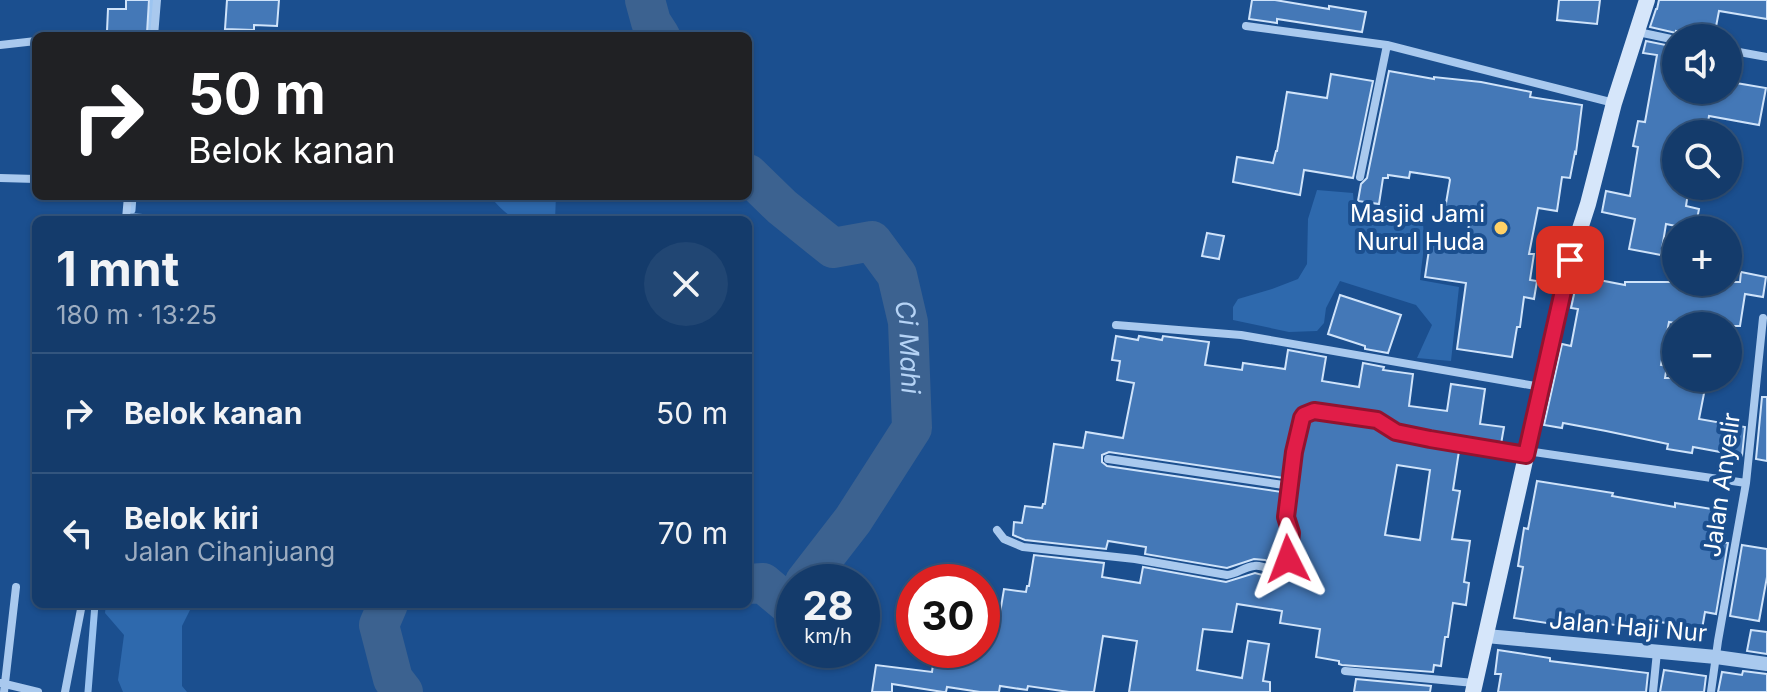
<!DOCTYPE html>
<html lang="id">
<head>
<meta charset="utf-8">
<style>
	body { margin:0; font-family:Inter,sans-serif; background:#214673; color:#f1f3f6; height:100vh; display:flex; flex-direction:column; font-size:30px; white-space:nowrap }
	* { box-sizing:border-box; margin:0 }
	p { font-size:26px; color:#9dadc1 }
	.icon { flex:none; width:44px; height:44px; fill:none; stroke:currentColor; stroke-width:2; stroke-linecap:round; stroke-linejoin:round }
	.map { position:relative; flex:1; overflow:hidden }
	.details { position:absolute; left:32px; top:216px; width:720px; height:392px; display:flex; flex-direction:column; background:#143b6b; border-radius:12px; box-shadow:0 2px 6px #0004,0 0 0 2px #33557e }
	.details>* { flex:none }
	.top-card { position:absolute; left:32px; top:32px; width:720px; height:168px; border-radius:12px; box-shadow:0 2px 6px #0004,0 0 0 2px #33557e; background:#202124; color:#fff; overflow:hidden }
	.tools { position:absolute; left:1662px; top:24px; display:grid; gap:16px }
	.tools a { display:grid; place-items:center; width:80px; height:80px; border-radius:50%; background:#143b6b; box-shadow:0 2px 6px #0004,0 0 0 2px #33557e; font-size:40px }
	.speed { position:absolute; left:776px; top:564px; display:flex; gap:16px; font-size:40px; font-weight:700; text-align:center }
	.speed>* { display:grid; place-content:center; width:104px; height:104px; border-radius:50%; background:#143b6b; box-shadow:0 2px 6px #0004,0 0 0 2px #33557e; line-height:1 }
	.speed small { font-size:20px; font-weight:400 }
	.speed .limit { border:12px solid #d22; background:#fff; color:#111 }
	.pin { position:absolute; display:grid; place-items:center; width:68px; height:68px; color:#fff; margin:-34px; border-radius:16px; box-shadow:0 4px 12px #0006 }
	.me { position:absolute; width:88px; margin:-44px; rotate:357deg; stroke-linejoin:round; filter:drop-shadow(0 0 6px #0008) }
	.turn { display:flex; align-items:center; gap:28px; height:168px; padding:0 24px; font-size:36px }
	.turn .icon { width:104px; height:104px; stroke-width:2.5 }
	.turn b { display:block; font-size:56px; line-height:68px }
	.round { display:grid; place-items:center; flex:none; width:84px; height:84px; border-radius:42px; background:#214673 }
	.summary { display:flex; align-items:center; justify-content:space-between; height:136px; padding:0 24px }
	h1 { font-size:48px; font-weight:700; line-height:60px }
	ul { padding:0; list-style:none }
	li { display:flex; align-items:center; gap:24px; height:120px; padding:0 24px; border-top:2px solid #33557e }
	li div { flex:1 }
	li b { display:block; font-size:30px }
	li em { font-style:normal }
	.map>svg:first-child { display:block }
	.green { fill:#2e69ad }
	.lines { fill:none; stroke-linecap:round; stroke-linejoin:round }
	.stream { stroke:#9cc4f0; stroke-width:7 }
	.river { stroke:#3c6290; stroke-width:40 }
	.building { fill:#4478b7; stroke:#cfe3fa; stroke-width:2; fill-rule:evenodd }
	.minor { stroke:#a9c9ee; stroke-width:8 }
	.tertiary { stroke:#a9c9ee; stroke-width:14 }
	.secondary { stroke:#d6e6fa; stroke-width:16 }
	.route-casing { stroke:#92132f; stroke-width:20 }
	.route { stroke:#e11d48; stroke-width:14 }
	.poi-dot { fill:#ffd166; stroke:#1b4f8f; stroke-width:3 }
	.labels { text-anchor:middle; stroke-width:8; stroke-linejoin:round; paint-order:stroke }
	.poi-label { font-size:24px; fill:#fff; stroke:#1b4f8f; text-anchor:end }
	.street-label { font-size:24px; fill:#fff; stroke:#1b4f8f }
	.water-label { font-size:26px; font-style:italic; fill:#b5d3f5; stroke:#1b4f8f }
</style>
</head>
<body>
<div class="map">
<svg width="1767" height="692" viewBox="0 0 1767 692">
	<rect width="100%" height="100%" fill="#1b4f8f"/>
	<path class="green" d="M1317,190l36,3 1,13 21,3 13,-3 32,7c8,23 2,44 0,67l39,7 -8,74 -34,-3 15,-33 -16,-20 -76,-24 -14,27 -2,15 -7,8 -28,1 -56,-12v-13l5,-8 34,-10 26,-10 9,-15 1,-45z
		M490,196h66l-1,24c-34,0 -42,5 -65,-24z
		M106,604h87l-11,22v60l5,6h-64l-5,-12 6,-45 -19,-22z"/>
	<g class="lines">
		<path class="stream" d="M150,34l3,-32
			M132,210l1,-14
			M88,692l7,-88"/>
		<g class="river">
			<path d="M645,0l6,22 9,14"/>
			<path id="s1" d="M748,174l34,33 51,41 39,-7 25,34 11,47 4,106 -59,92 -48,62"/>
			<path d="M748,584l15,-1 25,21 6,-7"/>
			<path d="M388,604l-9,21 14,54 10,13"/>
		</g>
	</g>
	<path class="building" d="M126,0h23l-2,33 -40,-2 1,-22h18z
		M227,0h52l-2,26 -23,-1v5l-29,-1z
		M1252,0h23l54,9v-3l37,6 -4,20 -85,-13v4l-28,-4z
		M1559,0h41l-3,24 -40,-4z
		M1659,0h108v19l-48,-8 -5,26 -38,-6v2l-26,-6 6,-18h1z
		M1646,41l30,6v43h53l1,-8 36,6 -7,37 -50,-9 -3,18h-30v52h13l-3,20 13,3 -4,21 -29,-6 -5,31 -32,-6 6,-30 -33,-7 4,-21 24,5 8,-49 -5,-1 5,-25 7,1 12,-67 -14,-2z
		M1389,71l45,8v-2l47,5 50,10 -1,5 52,8 -6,48 -1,-1 -5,26 -8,-1 -5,34 -19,-3 -9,46h5l-4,26 7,1 -3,18 -10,-2 -4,30h-3l-5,30 -55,-8 9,-66 -41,-6 5,-34 35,5 6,-35 -26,-4 5,-29 -1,-2 -39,-6 -1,6 -21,-3v3h-5l-4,26 -21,-3 3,-17 6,-6z
		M1331,74l42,7 -20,97 -49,-8 -4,25 -67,-13 4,-25 36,6 3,-12h1l10,-59 40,6z
		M1207,233l17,3 -5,23 -17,-3z
		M1741,272l25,5 -3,20 -18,-3 -5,32h-49l-22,-4 -8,43 6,1 -2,12h42l-8,41 46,8 -3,29 -49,-9 -1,6 -25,-4 1,-5 -62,-13 -43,-8 -1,5 -18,-3 18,-81 9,2 7,-37 -7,-1 7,-32 47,9v-3h115z
		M1340,295l61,20 -13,38 -23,-4v-3l-37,-12z
		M1116,336l22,4 1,-4 23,4 1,-4 46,6 -4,23 37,5 1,-7 42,6 3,-19 38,7 -4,24 37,6 4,-24 21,4 -1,3 30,4 -4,32 38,5 4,-27 34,5 -5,35 24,3 -3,17 -102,-19 -21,-12 -64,-9 -13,5 -6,7 -8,34 -3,28 -175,-26 -7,3v7l5,4 175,26 -3,25 5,17 -4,29 -2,2 -13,-5 -11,-1 -27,9 -82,-14 1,-7 -38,-6 -2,8 -81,-9 -12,-5 1,-13 8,1 3,-17 17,2 1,-4h2l9,-60 29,4 3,-16 37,6 11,-55 -17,-3 3,-19 -8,-1z
		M1762,397h5v64l-11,-2z
		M1315,418l60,9 20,12 64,12 -6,39 7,1 -8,48 18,2 -6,41 5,1 -3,22 -13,-2 -5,34h-3l-4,29 -7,-1 -1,7 -91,-7 -3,-1v-3l-23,-4 4,-28 -40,-6 2,-12 -45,-7 -5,28 -29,-3 -6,41 45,8 6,-37 21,3 -6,37 7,1v10h-141l8,-51 -34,-5 -9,56h-25l-41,-6 -1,4 -27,-4 -1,6h-19l-33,-5 -1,5h-3l-51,-8v8h-20l4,-27 56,7 3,-22h47v-15l14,2 8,-48 22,3 1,-6h2l5,-31 70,8 -2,14 38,6 3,-16 83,15 29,-9 19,5 12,-2 8,-8 4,-35 -5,-17 8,-63 8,-32zM1397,465l33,5 -10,70 -35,-5z
		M1537,481l76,12 -1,3 63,11v-4l43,7 -5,31 15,2 -12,71 -11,-2 -3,17 -54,-9 -2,9 -61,-8 -1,5 -30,-5 -1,3 -39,-6 9,-51 -5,-1 6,-38 4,1z
		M1742,545l25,4v28l-8,44 -29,-5z
		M1751,630l16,2v22l-20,-3z
		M1498,650l52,8v3l98,12 -2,19h-148l3,-18h-6z
		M1664,670l42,6 -2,16h-44z
		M1743,671l24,3v18h-49l4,-20 20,3z
		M1356,679l75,7 -1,6h-76z"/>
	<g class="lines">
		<path class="minor" d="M1246,26l141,19 227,58
			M1638,32l38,8
			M154,36l3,-36
			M0,45l36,-4
			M1728,50l39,7
			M1360,177l27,-132
			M0,178l36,1
			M126,217l49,3
			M126,219l2,-23
			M1116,325l125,10 300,52
			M1527,451l219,32
			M1108,459l182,27
			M997,530l7,9 19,8 112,12 92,16c10,-1 17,-8 27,-9 15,-2 20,13 33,1l4,-34 -5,-16 8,-65 8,-34 2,-3 10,-4 63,9 19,12 34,7 95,16
			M1345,671l129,12
			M1,683l37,9
			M4,692l12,-105
			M65,692l17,-88
			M1653,692l4,-40
			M1711,692l7,-51 28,-158 17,-165"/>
		<path class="tertiary" d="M1486,636l230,21 51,7"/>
		<path class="secondary" d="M1473,692l97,-432 18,-56 26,-101 33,-103"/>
	</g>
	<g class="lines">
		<defs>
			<path id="route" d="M1288,559l3,-26 -5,-16 8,-65 8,-34 2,-3 10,-4 63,9 19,12 34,7 96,16 44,-195"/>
		</defs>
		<use href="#route" class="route-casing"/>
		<use href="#route" class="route"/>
	</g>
	<circle class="poi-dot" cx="1501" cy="228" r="8"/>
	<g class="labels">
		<g class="poi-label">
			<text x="1485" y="222">Masjid Jami<tspan x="1485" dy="28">Nurul Huda</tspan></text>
		</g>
		<g class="street-label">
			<text transform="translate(1722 485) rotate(-82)" y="8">Jalan Anyelir</text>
			<text transform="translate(1628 627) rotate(5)" y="8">Jalan Haji Nur</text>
		</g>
		<g class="water-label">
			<text dy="9" stroke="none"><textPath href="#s1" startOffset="268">Ci Mahi</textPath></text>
		</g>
	</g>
</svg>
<div class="tools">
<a><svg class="icon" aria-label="sound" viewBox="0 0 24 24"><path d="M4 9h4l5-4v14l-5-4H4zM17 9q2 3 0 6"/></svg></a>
<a><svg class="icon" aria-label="search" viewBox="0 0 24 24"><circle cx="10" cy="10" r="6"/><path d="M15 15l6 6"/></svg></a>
<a>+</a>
<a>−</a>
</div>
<div class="speed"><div>28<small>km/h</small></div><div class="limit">30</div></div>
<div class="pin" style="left:1570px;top:260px;background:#d93025"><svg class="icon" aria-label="arrive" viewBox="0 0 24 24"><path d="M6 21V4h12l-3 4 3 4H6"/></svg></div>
<svg class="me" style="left:1288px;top:559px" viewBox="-20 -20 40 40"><path d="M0-17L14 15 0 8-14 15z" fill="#e11d48" stroke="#fff" stroke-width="4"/></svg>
<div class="top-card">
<div class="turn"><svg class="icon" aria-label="right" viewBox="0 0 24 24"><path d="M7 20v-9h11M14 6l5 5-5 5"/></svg><div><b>50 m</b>Belok kanan</div></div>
</div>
<section class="details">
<div class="summary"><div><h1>1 mnt</h1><p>180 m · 13:25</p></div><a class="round"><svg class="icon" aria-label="close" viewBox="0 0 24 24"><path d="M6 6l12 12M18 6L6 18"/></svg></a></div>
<ul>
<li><svg class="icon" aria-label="right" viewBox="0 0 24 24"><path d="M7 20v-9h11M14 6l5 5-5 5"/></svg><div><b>Belok kanan</b></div><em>50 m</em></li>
<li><svg class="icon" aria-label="left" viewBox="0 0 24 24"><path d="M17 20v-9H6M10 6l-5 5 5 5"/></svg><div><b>Belok kiri</b><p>Jalan Cihanjuang</p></div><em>70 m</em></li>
</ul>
</section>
</div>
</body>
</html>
